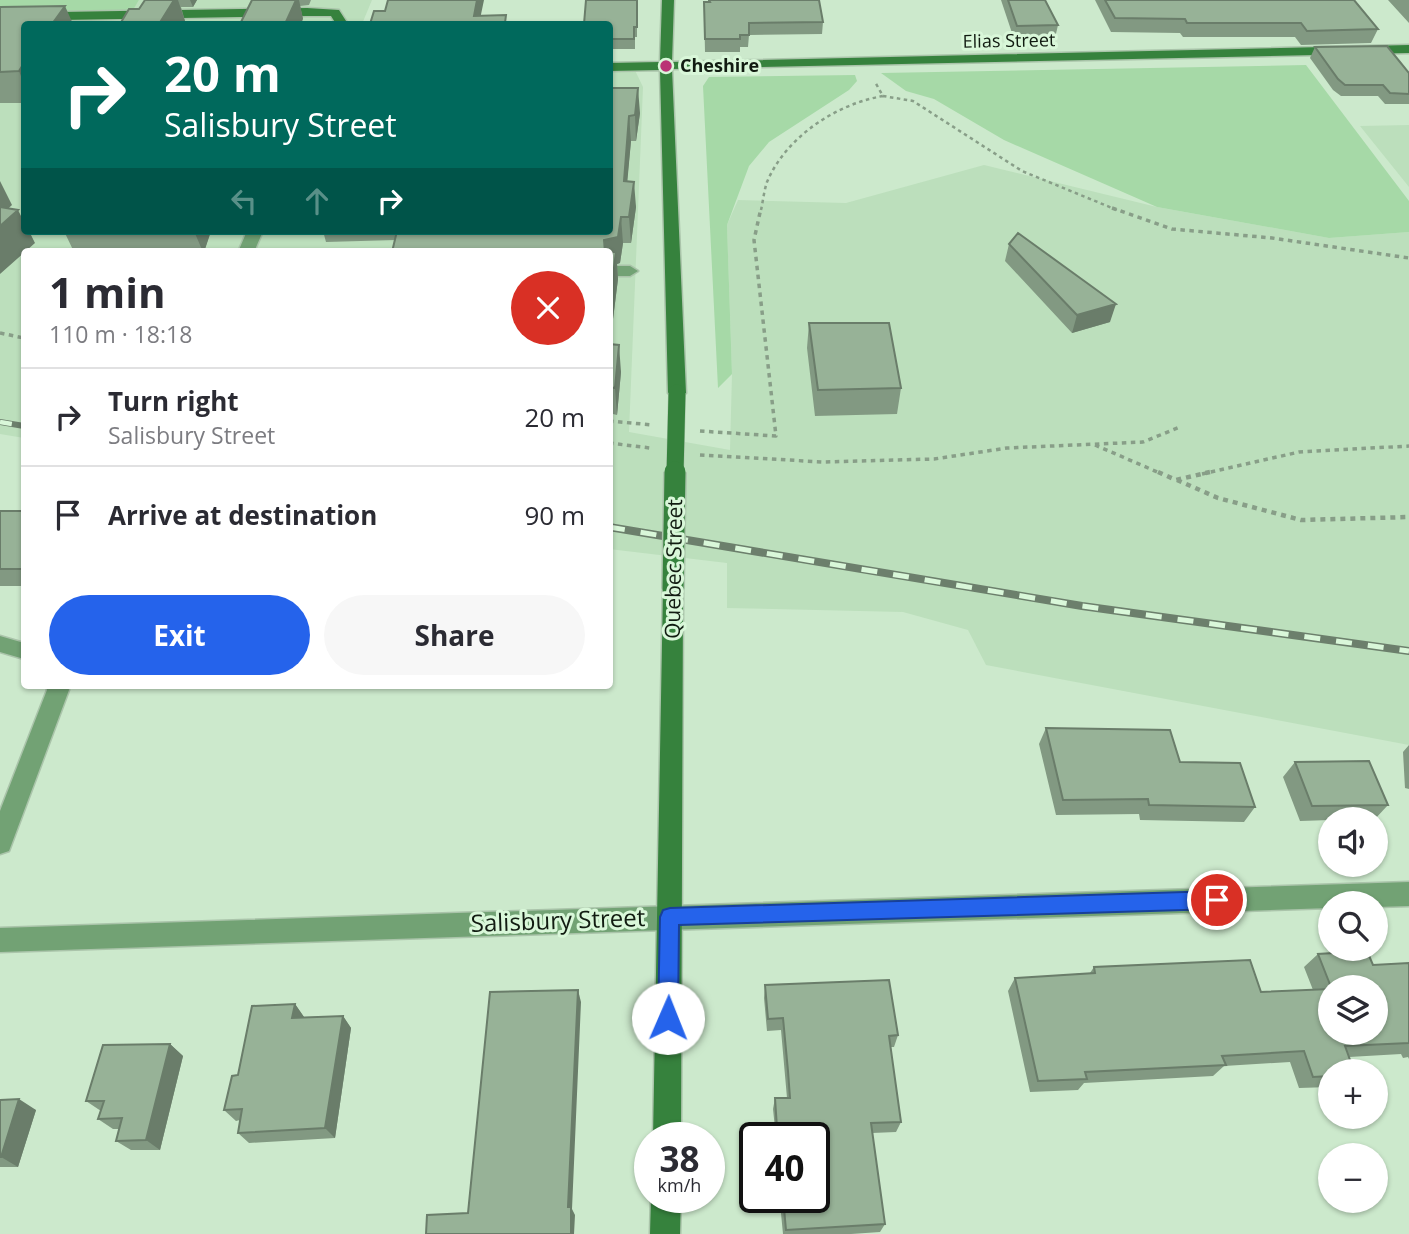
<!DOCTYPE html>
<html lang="en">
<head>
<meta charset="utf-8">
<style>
	body { margin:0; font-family:"Open Sans",sans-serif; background:#f7f7f7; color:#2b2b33; height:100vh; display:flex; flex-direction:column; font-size:26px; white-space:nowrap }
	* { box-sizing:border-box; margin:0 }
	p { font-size:23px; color:#7c7c81 }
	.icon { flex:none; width:38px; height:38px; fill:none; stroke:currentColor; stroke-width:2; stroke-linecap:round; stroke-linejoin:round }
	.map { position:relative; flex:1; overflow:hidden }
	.sheet { position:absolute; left:21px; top:248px; width:592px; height:441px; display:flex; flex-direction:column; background:#fff; border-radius:7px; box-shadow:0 2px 5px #0004 }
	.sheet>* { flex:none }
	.top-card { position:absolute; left:21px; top:21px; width:592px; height:214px; border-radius:7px; box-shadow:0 2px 5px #0004; background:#00695c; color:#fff; overflow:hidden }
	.tools { position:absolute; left:1318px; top:807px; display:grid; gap:14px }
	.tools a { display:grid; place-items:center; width:70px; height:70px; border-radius:50%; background:#fff; box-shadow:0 2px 5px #0004; font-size:35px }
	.speed { position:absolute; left:634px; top:1122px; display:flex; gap:14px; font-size:35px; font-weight:700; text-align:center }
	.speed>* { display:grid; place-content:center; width:91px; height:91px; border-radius:50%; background:#fff; box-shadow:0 2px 5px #0004; line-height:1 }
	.speed small { font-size:18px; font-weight:400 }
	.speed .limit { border:4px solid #111; border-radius:10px; background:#fff; color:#111 }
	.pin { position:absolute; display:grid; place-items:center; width:60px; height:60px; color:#fff; margin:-30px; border:4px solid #fff; border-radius:50%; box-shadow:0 2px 7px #0007 }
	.me { position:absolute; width:77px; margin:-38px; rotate:1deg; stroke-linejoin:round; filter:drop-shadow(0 0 5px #0008) }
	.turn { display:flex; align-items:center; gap:24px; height:147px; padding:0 28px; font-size:32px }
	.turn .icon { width:91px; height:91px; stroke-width:2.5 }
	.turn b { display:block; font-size:49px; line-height:60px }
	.lanes { display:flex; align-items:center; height:66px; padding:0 28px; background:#0003; justify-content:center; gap:35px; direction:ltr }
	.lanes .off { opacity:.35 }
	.round { display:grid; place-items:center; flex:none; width:74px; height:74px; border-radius:37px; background:#f7f7f7 }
	.summary { display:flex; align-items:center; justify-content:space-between; height:119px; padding:0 28px }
	h1 { font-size:42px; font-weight:700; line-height:52px }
	.button { display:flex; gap:14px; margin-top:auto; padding:14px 28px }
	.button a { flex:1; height:80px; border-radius:42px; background:#2563eb; color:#fff; font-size:28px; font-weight:700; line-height:80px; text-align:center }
	.button a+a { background:#f7f7f7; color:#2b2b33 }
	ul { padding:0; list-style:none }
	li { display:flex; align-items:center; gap:21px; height:98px; padding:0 28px; border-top:2px solid #e1e1e2 }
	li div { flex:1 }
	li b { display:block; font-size:26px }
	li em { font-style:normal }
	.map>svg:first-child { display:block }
	.built { fill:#bcdfbc }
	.green { fill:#a6d9a7 }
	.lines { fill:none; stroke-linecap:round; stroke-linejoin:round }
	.street-casing { stroke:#aac4aa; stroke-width:3 }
	.secondary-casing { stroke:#aac4aa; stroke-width:3 }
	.path-far2 { stroke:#889e88; stroke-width:2.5; stroke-dasharray:3.5 3.5; stroke-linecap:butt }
	.path-far1 { stroke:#889e88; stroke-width:3.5; stroke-dasharray:4.5 4.5; stroke-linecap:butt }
	.path { stroke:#889e88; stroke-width:4.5; stroke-dasharray:5 5; stroke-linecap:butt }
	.street { fill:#72a274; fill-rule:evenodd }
	.secondary { fill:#36823d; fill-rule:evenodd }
	.rail-far1-casing { stroke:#6c7f6c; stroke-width:6 }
	.rail-casing { stroke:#6c7f6c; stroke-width:8 }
	.rail-far1 { stroke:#d9f7d9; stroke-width:4.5; stroke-dasharray:12; stroke-linecap:butt }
	.rail { stroke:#d9f7d9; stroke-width:5; stroke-dasharray:16; stroke-linecap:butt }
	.secondary-bridge-far1-casing { stroke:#aac4aa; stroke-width:18; stroke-linecap:butt }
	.secondary-bridge-casing { stroke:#aac4aa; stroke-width:24; stroke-linecap:butt }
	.secondary-bridge-far1 { stroke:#36823d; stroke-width:17 }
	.secondary-bridge { stroke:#36823d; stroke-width:21 }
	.wall { fill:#829982; fill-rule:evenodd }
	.shaded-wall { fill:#6a7d6a }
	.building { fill:#97b297; stroke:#6a7d6a; stroke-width:2 }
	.route { fill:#2563eb; stroke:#184099; stroke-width:2 }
	.poi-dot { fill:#ba3375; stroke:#d9f7d9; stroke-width:2.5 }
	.labels { text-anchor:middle; stroke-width:6; stroke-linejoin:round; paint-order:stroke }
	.far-street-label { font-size:18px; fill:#111b11; stroke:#d9f7d9 }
	.far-poi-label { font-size:18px; font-weight:bold; fill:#111b11; stroke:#d9f7d9; text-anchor:start }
	.street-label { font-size:21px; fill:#111b11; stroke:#d9f7d9 }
	.near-street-label { font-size:24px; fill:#111b11; stroke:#d9f7d9 }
</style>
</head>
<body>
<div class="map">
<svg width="1409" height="1234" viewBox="0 0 1409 1234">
	<rect width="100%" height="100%" fill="#cce9cc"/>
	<path class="built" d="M139,0h233l-10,24h-239z
		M0,28h24v203h585v-168l22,-1 12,25 -14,345 101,18 2,-76 -5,-149 11,-25 108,3 138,-38 173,42 172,31 80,-6v513l-423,-80 -18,-35 -65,-18 -176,-4v-45l-118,-14v-297h-585v186l-24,-4z
		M1409,125v62l-49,-61z"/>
	<path class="green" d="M0,0h139l-6,10 -133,3z
		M1306,65l103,136v31l-80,6 -172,-31 -153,-67 -70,-41 -28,-8 -25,-18z
		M855,75l2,6 -8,9 -80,52 -20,24 -22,59 5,149 -14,14 -15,-302 6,-9z"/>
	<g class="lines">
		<defs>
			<path id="street" d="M247,231h16l-9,21h-16z
				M609,266h21l8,5 -8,5h-21z
				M0,636l24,7v16l-24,-7z
				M46,686h22l1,4 -57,153 -3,8 -9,3v-43l47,-121z
				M1409,882v24l-33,1v-4h-46v5l-1330,44v-24z"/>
			<path id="secondary" d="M662,0h12l-2,62 737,-17v8l-737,16 14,324 -9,6 -9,-6 -8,-323 -51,1v-8l51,-1z
				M307,8l32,2 9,14h-12l-5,-8h-24l-307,5v-8z
				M673,581l7,2 3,6 -2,549h-28l10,-549 3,-6z
				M651,1197h30l-1,37h-30z"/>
		</defs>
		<use href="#street" class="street-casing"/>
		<use href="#secondary" class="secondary-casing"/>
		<path class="path-far2" d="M883,96l30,5 109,70 95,39
			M761,210c2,-9 3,-19 6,-28 19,-45 69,-78 116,-86l-8,-14"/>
		<path class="path-far1" d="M1112,208l60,21 100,9 137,20
			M0,333l24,5
			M609,421l44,4
			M700,431l76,5 -22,-196 7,-32
			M609,443l41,5
			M1095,445l67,29
			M700,455l123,7 111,-3 73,-11 136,-6 37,-15
			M1202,474l97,-22 110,-6"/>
		<path class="path" d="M1158,472l18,8 34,-8
			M1177,480l41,18 83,22 108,-3"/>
		<use href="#street" class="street"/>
		<use href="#secondary" class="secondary"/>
		<defs>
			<path id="rail-far1" d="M0,422l24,4"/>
			<path id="rail" d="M609,527l473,79 327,45"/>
		</defs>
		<use href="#rail-far1" class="rail-far1-casing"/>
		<use href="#rail" class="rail-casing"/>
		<use href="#rail-far1" class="rail-far1"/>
		<use href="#rail" class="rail"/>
		<defs>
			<path id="secondary-bridge-far1" d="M675,474l2,-81"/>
			<path id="secondary-bridge" d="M673,589l2,-117"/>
		</defs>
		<use href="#secondary-bridge-far1" class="secondary-bridge-far1-casing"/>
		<use href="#secondary-bridge" class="secondary-bridge-casing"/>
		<use href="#secondary-bridge-far1" class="secondary-bridge-far1"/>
		<use href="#secondary-bridge" class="secondary-bridge"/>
	</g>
	<path class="wall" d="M145,0h86h-34l-4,7h-12l4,14 -46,-12z
		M252,0h59l-2,5 -9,1 3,13z
		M637,0v37h-2v12h-26v-25z
		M708,0h111l4,22 -1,12 -73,1 -1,12h-8v5h-35l-1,-50h4z
		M1001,0h44l13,25 -3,13 -41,1z
		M1095,0h259l24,29 -7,14 -70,2 -6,-8h-112l-3,-4 -69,-1z
		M1388,0h21v23z
		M0,7l24,17v79h-24z
		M1315,47l94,26v31h-24l-7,-8h-37l-8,-6 -23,-32z
		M609,88l31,25 -4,28h-5l-4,40 9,26 -5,36h-8l-3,20 -3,1 1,15 -8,65 11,28 -4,43 -8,-2v-161l-214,-12 -69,2 -3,-11h286z
		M64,231h147l-7,21h-130z
		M1009,244l101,78 -38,11 -67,-72z
		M809,323l92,65 -4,26 -82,2 -8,-68z
		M0,511h24v75h-24z
		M1046,728l134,34 75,45 -11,15 -104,-2 -1,-6 -83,1 -17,-71z
		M1409,745v44l-4,-1 -2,-36z
		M1295,762l93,43 -13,14h-45v1l-30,1 -17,-44z
		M1318,954l55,11 36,-2v96l-1,-2 -5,1 -2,-4 -52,3 -19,14v16l-31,1 -9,-26 -66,4 -11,10 -129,7 -6,7 -48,2 -22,-101 7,-13 75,-5 4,-6 167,25 52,-2 -9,-23zM1330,987h46l-46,45z
		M765,985l133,50 -4,12h-4l11,75 -5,10 -24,1 13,91 -5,8 -29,2h-68l-3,-31 2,-6h32v-59h-38l-3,-29 2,-11h12l-6,-68 -14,1 -3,-33z
		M295,1004l9,13 39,-1 8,12 -16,110 -86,5 -11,-10 2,-13 -4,1 -12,-11 14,-35z
		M170,1044l13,12 -23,94h-29l-15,-9 3,-12h-6l-15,-10 3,-8 -15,-10z
		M0,1100l36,10 -18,57h-18z"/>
	<path class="shaded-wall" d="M174,0h4l7,21 -2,3h-24z
		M190,0h7l-4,7z
		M296,0h3l4,19 -2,5h-16z
		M477,0h7l-5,24 -5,-8z
		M65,6l8,18h-21z
		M24,63v21l-5,-13z
		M638,88l2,25 -4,28 -1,-26z
		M629,116l2,25 -6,66 -1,-26z
		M0,181l12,24 -12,11z
		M634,182l2,25 -5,36 -2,-26z
		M18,210l6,12v9h5l6,12 -35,31v-48z
		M621,217l2,26 -3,20 -3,1 1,15 -9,71v-43l-5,-67z
		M194,231h17l-7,21h-1z
		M1116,304l-6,18 -38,11 5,-18z
		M619,345l2,27 -4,43 -2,-27z
		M578,990l3,12 -9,207 3,6 -1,19h-3l-3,-27z
		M295,1004l9,13 -2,13 -10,-12z
		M343,1016l8,12 -16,110 -10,-10z
		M170,1044l13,12 -23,94 -14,-10z
		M19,1099l17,11 -18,57 -17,-10z"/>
	<path class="building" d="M145,0h29l-15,24h-39l9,-15h10z
		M252,0h44l-11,24h-45z
		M388,0h89l-3,16 32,-1 -1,8h21v1h-156l4,-13h11z
		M586,0h51v27h-3v12h-25v-15h-25z
		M709,0h110l4,22 -74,1v12h-9v4h-35l-1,-37h6z
		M1008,0h37l13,25 -41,1z
		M1105,0h249l24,29 -71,2 -6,-8h-114l-2,-4 -70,-1z
		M65,6l-13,18h-28v39l-5,8 -19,1v-65z
		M1387,46l22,27v21l-19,-1 -7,-8h-38l-7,-6 -23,-32z
		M609,88h29l-3,27 -6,1 -5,65 10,1 -5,35h-8l-3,20 -14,3 1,12h11l-7,55v-55h-217l5,-21h212z
		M0,207l18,3 -18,16z
		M1018,233l98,71 -39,11 -68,-71z
		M809,323h80l12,65 -83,2z
		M609,344l10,1 -4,43 -6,-1z
		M0,511h24v58h-24z
		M1046,728l124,2 10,32 60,1 15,44 -106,-2 -1,-6 -85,1z
		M1369,761l19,44 -76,1 -17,-44z
		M1367,951l6,14 36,-2v80l-64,3 9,25h-24v5l-17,1 -9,-26 -82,5 4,9 -141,7 2,7 -49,2 -23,-103 80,-5 -1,-6 156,-7 11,32 69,-3v43h46v-45h-45l-13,-33z
		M889,980l9,55 -9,1 12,86 -30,1 14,101 -99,6 -3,-33h31v-59h-22l-1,-11 -14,1 -2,-30h15l-2,-27 -5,-53 -15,1 -3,-34z
		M578,990l-10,217h3v27h-145l1,-19 41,-2 22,-221z
		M295,1004l-3,14 51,-2 -18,112 -87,5 4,-24 -18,1 8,-34 6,-1 14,-69z
		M170,1044l-24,96 -30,1 6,-23 -24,1 6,-18h-18l17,-56z
		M19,1099l-18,58h-1v-57z"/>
	<path class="route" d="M1217,891l7,3 3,6 -3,6 -7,3 -538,16 -1,93 -3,8 -7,3 -7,-3 -3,-8 2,-101 3,-7 7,-2z"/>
	<circle class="poi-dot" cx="666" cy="66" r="7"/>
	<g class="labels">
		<g class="far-street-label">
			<text transform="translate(1009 41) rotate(-1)" y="6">Elias Street</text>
		</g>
		<g class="far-poi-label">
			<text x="680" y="72">Cheshire</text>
		</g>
		<g class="street-label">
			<text transform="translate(674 569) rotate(-89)" y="7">Quebec Street</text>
		</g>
		<g class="near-street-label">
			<text transform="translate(558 921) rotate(-2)" y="8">Salisbury Street</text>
		</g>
	</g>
</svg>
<div class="tools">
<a><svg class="icon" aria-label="sound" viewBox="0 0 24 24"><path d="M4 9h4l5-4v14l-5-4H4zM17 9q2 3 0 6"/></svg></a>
<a><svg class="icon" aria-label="search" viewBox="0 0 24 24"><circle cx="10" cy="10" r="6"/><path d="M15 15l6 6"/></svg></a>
<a><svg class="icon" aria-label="layers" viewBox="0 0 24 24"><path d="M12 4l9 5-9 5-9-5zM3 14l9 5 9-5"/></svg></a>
<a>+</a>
<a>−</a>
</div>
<div class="speed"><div>38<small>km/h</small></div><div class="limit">40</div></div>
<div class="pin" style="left:1217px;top:900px;background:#d93025"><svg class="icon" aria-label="arrive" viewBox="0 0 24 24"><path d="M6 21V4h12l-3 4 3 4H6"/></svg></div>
<svg class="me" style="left:668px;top:1018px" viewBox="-20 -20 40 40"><circle r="19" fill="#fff"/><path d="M0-13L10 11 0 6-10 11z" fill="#2563eb"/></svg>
<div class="top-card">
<div class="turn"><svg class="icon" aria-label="right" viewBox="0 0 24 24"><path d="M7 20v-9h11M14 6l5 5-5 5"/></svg><div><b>20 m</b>Salisbury Street</div></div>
<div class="lanes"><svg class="icon off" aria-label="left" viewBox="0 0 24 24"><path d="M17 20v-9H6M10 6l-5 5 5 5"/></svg><svg class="icon off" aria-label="ahead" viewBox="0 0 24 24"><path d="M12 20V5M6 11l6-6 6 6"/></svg><svg class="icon" aria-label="right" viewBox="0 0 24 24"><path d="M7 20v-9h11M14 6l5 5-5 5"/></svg></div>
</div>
<section class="sheet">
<div class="summary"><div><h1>1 min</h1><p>110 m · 18:18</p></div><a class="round" style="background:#d93025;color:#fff"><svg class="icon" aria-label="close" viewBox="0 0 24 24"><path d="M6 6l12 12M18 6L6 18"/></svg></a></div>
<ul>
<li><svg class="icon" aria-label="right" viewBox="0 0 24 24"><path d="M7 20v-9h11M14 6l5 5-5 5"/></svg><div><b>Turn right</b><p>Salisbury Street</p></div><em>20 m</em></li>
<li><svg class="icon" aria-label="arrive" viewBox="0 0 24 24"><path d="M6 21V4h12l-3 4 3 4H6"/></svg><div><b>Arrive at destination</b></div><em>90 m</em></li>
</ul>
<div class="button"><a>Exit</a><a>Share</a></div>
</section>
</div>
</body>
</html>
